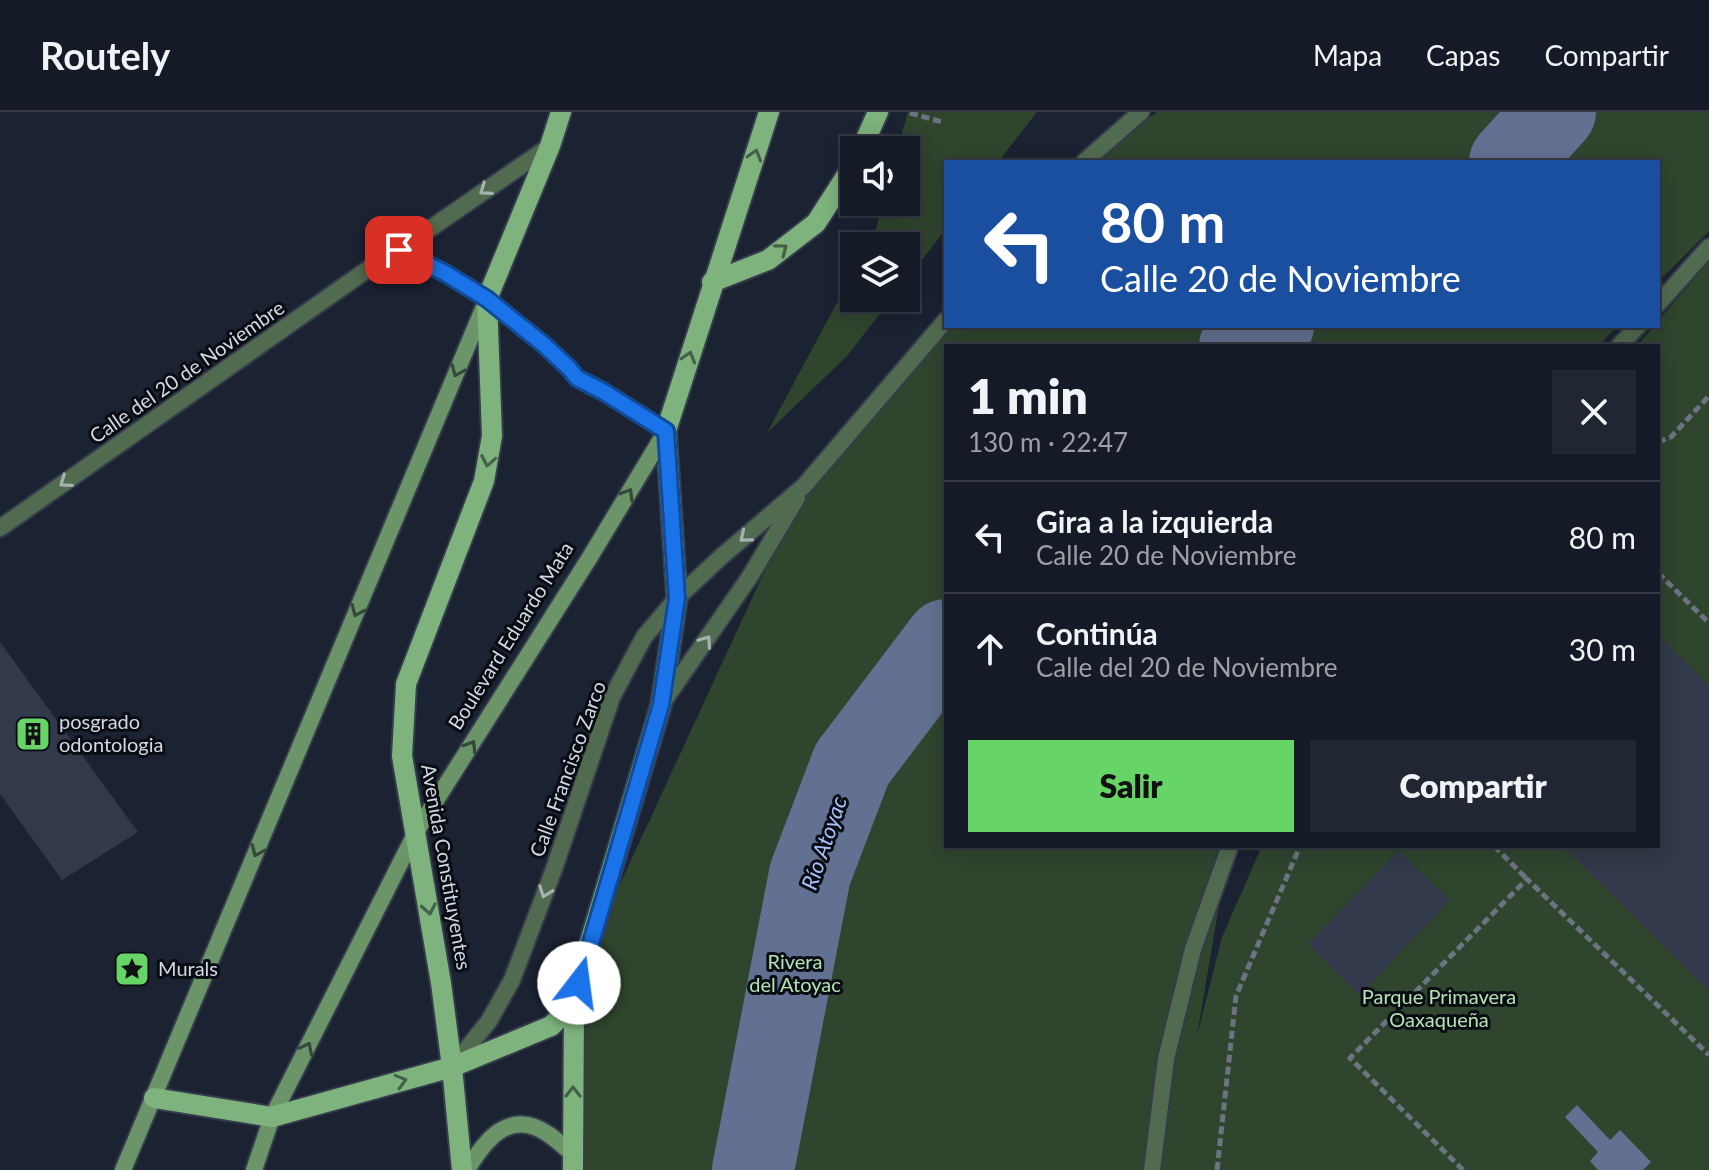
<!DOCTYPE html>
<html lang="es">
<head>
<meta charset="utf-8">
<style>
	body { margin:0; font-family:Lato,sans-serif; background:#212732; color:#f1f3f6; height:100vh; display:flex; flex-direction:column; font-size:30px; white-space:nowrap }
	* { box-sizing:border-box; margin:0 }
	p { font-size:26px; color:#9da1a7 }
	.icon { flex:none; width:44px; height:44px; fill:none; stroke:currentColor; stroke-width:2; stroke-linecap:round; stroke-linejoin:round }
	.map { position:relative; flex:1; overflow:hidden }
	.side { position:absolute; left:944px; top:232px; width:716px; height:504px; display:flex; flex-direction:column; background:#141a26; border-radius:0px; box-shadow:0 4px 20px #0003,0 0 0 2px #333843 }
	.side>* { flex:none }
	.banner { position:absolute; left:944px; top:48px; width:716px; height:168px; border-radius:0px; box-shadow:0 4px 20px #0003,0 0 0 2px #333843; background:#1a4fa0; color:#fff; overflow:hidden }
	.fabs { position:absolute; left:840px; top:24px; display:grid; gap:16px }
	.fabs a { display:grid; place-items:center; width:80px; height:80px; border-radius:0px; background:#141a26; box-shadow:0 4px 20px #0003,0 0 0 2px #333843; font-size:40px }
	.pin { position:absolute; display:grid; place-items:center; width:68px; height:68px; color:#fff; margin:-34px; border-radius:16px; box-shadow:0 4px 12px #0006 }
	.me { position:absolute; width:88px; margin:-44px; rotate:15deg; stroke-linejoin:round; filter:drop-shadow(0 0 6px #0008) }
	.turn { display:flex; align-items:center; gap:28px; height:168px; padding:0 24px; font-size:36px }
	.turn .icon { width:104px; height:104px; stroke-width:2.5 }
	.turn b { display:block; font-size:56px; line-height:68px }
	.round { display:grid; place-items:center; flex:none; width:84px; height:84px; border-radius:0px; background:#212732 }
	.headline { display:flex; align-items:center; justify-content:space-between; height:136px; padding:0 24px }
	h1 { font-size:48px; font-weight:800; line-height:60px }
	.primary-button { display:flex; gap:16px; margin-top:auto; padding:16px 24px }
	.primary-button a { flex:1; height:92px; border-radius:0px; background:#66d467; color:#111; font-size:32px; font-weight:800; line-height:92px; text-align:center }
	.primary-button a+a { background:#212732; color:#f1f3f6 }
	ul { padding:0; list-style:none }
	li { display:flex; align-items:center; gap:24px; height:112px; padding:0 24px; border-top:2px solid #333843 }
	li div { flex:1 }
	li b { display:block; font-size:30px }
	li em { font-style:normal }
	header { display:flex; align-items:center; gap:48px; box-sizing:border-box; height:112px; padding:0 40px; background:#141a26; border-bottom:2px solid #333843 }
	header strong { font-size:38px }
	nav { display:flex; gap:44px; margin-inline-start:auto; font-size:28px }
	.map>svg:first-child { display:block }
	.green { fill:#2f452e }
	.water { fill:#627191 }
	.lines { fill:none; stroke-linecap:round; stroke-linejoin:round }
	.river { stroke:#627191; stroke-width:82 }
	.building { fill:#31394a }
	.minor-casing { stroke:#353c4b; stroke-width:20 }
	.tertiary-casing { stroke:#353c4b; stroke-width:20 }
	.secondary-casing { stroke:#353c4b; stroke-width:20 }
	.primary-casing { stroke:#353c4b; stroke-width:24 }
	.path { stroke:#6d7381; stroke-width:5; stroke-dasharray:8 4; stroke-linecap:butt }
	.minor { stroke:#516b50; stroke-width:16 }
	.tertiary { stroke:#516b50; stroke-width:16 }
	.secondary { stroke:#6b9469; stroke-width:16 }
	.primary { stroke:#7eb37d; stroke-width:20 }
	.oneway { stroke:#446048 }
	.oneway2 { stroke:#a6b2b0 }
	.oneway3 { stroke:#35493a }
	.route-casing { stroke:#114b97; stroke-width:20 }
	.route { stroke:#1a73e8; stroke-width:14 }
	.labels { text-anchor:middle; stroke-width:6; stroke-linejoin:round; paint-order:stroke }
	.street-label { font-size:20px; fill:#d3d9e3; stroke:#090c13 }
	.poi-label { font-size:20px; fill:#d3d9e3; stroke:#090c13; text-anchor:start }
	.park-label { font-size:20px; fill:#b4e3b2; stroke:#090c13 }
	.water-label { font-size:22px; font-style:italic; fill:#a8c2f9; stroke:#090c13 }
</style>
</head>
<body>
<header>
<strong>Routely</strong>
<nav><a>Mapa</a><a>Capas</a><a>Compartir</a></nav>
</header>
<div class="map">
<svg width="1709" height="1058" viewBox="0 0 1709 1058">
	<rect width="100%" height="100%" fill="#1b2232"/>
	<path class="green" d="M908,0h129l-39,50h-52v67l-40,51v-34h-39l8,-14 8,-30h23v-52h-9z
		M1157,0h552v119l-51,51v-120h-569z
		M1709,149v909h-1135l10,-208 220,-476 142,-160h671l-18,20h-653v500h283l-32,190 25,-99 40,-91h396v-500h-21l17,-20h4v-5z
		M854,159v27h38l-45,58 -80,77z"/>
	<path class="water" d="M1577,993l33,35 10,-10 31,32 -8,8h-45l-8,-9 8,-9 -33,-35z"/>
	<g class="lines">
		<path class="river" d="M1510,50l45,-50
			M1240,234l33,-20
			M753,1058l57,-296 42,-110 94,-124"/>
	</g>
	<path class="building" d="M1658,523l51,51v305l-146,-145h95z
		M0,530l138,190 -76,48 -62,-86z
		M1398,739l52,49 -90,95 -52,-51z"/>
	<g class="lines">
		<defs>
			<path id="minor" d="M399,138l46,23 42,26 56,45 26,24 8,10 27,14 62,39
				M0,416l371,-261 28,-17 151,-104"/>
			<path id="tertiary" d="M1084,50l57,-50
				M1658,192l51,-57
				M1619,234l19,-20
				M663,590l86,-124 48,-80
				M452,955l37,-46 23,-41 42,-111 58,-172 32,-60 33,-39 45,-42 82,-70 142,-166
				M1152,1058l14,-111 27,-110 37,-103"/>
			<path id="secondary" d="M123,1058l362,-866
				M254,1058l18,-53 144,-285 174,-275 76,-126
				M467,1058c18,-30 42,-62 81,-36 9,6 17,14 25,20"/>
			<path id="primary" d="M861,38l17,-38
				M712,170l56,-22 48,-37 38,-59
				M154,986l118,19 180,-50 99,-41 23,-22
				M462,1058l-10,-103 -11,-84 -39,-227 4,-72 78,-203 8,-45 -5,-137 63,-153 11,-34
				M573,1058l1,-166 10,-42 77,-257 16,-107 -11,-167 103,-319"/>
		</defs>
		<use href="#minor" class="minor-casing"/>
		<use href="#tertiary" class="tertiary-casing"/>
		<use href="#secondary" class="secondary-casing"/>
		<use href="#primary" class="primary-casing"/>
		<path class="path" d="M910,1l32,9
			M1658,330l13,-5 38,-41
			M1658,461l51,50
			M1494,734l33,33
			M1217,1058l19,-174 64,-150
			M1463,1058l-113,-112 177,-179 182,176"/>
		<use href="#minor" class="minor"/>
		<use href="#tertiary" class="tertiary"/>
		<use href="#secondary" class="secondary"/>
		<use href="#primary" class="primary"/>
	</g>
	<defs><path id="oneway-chevron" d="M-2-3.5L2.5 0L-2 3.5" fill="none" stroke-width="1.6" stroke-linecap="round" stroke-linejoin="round" transform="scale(2)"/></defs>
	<g class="oneway">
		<use href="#oneway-chevron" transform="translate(755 43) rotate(-73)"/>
		<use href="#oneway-chevron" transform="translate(782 137) rotate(-37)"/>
		<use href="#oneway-chevron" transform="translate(689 245) rotate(-73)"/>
		<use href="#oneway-chevron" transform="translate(488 349) rotate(101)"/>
		<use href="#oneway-chevron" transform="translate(429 797) rotate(80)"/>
		<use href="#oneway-chevron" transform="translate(401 969) rotate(-16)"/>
		<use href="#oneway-chevron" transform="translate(573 980) rotate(-90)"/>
	</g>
	<g class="oneway2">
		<use href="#oneway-chevron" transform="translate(485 78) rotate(145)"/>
		<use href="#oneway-chevron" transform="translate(65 370) rotate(145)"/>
		<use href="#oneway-chevron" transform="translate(745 425) rotate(140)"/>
		<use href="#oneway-chevron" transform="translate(706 529) rotate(-55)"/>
		<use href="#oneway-chevron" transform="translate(545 780) rotate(110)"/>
	</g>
	<g class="oneway3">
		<use href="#oneway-chevron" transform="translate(457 259) rotate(113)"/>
		<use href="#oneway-chevron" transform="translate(628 382) rotate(-59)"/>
		<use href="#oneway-chevron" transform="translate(357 499) rotate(113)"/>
		<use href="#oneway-chevron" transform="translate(471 634) rotate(-58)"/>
		<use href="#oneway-chevron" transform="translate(257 739) rotate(113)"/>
		<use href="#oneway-chevron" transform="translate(307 936) rotate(-63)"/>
	</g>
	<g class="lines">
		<defs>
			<path id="route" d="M399,138l46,23 42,26 56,45 26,24 8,10 27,14 62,39 11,167 -16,107 -82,278"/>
		</defs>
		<use href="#route" class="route-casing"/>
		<use href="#route" class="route"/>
	</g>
	<defs>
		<symbol id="building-square" viewBox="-11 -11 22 22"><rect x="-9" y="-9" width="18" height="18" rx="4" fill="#66d467" stroke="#090c13"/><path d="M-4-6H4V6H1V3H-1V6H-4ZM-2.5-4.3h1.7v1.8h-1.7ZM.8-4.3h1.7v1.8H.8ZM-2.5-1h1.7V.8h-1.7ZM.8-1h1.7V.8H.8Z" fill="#111"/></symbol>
		<symbol id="sight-square" viewBox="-11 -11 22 22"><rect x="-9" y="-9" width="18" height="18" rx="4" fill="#66d467" stroke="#090c13"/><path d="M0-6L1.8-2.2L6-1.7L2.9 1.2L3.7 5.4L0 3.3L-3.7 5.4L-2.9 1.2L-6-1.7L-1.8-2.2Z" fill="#111"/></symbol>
	</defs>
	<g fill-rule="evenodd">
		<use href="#building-square" x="13" y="602" width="40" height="40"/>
		<use href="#sight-square" x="112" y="837" width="40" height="40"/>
	</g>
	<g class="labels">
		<g class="street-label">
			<text transform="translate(187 260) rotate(-35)" y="7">Calle del 20 de Noviembre</text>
			<text transform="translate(511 524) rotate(-58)" y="7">Boulevard Eduardo Mata</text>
			<text transform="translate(568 657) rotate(-70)" y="7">Calle Francisco Zarco</text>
			<text transform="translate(446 755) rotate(80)" y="7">Avenida Constituyentes</text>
		</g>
		<g class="poi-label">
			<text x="59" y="617">posgrado<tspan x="59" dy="23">odontologia</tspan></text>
			<text x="158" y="864">Murals</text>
		</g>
		<g class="park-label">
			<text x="795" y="857">Rivera<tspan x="795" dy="23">del Atoyac</tspan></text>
			<text x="1439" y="892">Parque Primavera<tspan x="1439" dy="23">Oaxaqueña</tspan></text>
		</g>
		<g class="water-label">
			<text transform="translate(824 731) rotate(-71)" y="8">Río Atoyac</text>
		</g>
	</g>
</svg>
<div class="fabs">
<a><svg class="icon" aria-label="sound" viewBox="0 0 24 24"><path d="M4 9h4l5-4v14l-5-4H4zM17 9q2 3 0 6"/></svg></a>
<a><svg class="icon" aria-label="layers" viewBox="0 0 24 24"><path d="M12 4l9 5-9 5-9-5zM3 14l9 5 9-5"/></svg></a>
</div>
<div class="pin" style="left:399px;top:138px;background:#d93025"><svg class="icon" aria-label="arrive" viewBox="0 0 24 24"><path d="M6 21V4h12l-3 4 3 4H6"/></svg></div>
<svg class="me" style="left:579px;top:871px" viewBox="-20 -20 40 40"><circle r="19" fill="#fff"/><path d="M0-13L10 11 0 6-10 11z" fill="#1a73e8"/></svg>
<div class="banner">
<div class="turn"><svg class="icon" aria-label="left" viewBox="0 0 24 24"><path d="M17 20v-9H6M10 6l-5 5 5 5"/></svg><div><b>80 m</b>Calle 20 de Noviembre</div></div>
</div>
<section class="side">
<div class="headline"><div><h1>1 min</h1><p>130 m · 22:47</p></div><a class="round"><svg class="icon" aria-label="close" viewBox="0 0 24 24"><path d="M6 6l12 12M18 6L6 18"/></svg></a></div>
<ul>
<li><svg class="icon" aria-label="left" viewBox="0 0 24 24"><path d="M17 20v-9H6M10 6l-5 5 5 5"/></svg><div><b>Gira a la izquierda</b><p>Calle 20 de Noviembre</p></div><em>80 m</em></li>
<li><svg class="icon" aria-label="ahead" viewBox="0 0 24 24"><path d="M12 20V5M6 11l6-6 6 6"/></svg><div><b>Continúa</b><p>Calle del 20 de Noviembre</p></div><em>30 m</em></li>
</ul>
<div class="primary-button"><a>Salir</a><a>Compartir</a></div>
</section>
</div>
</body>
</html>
